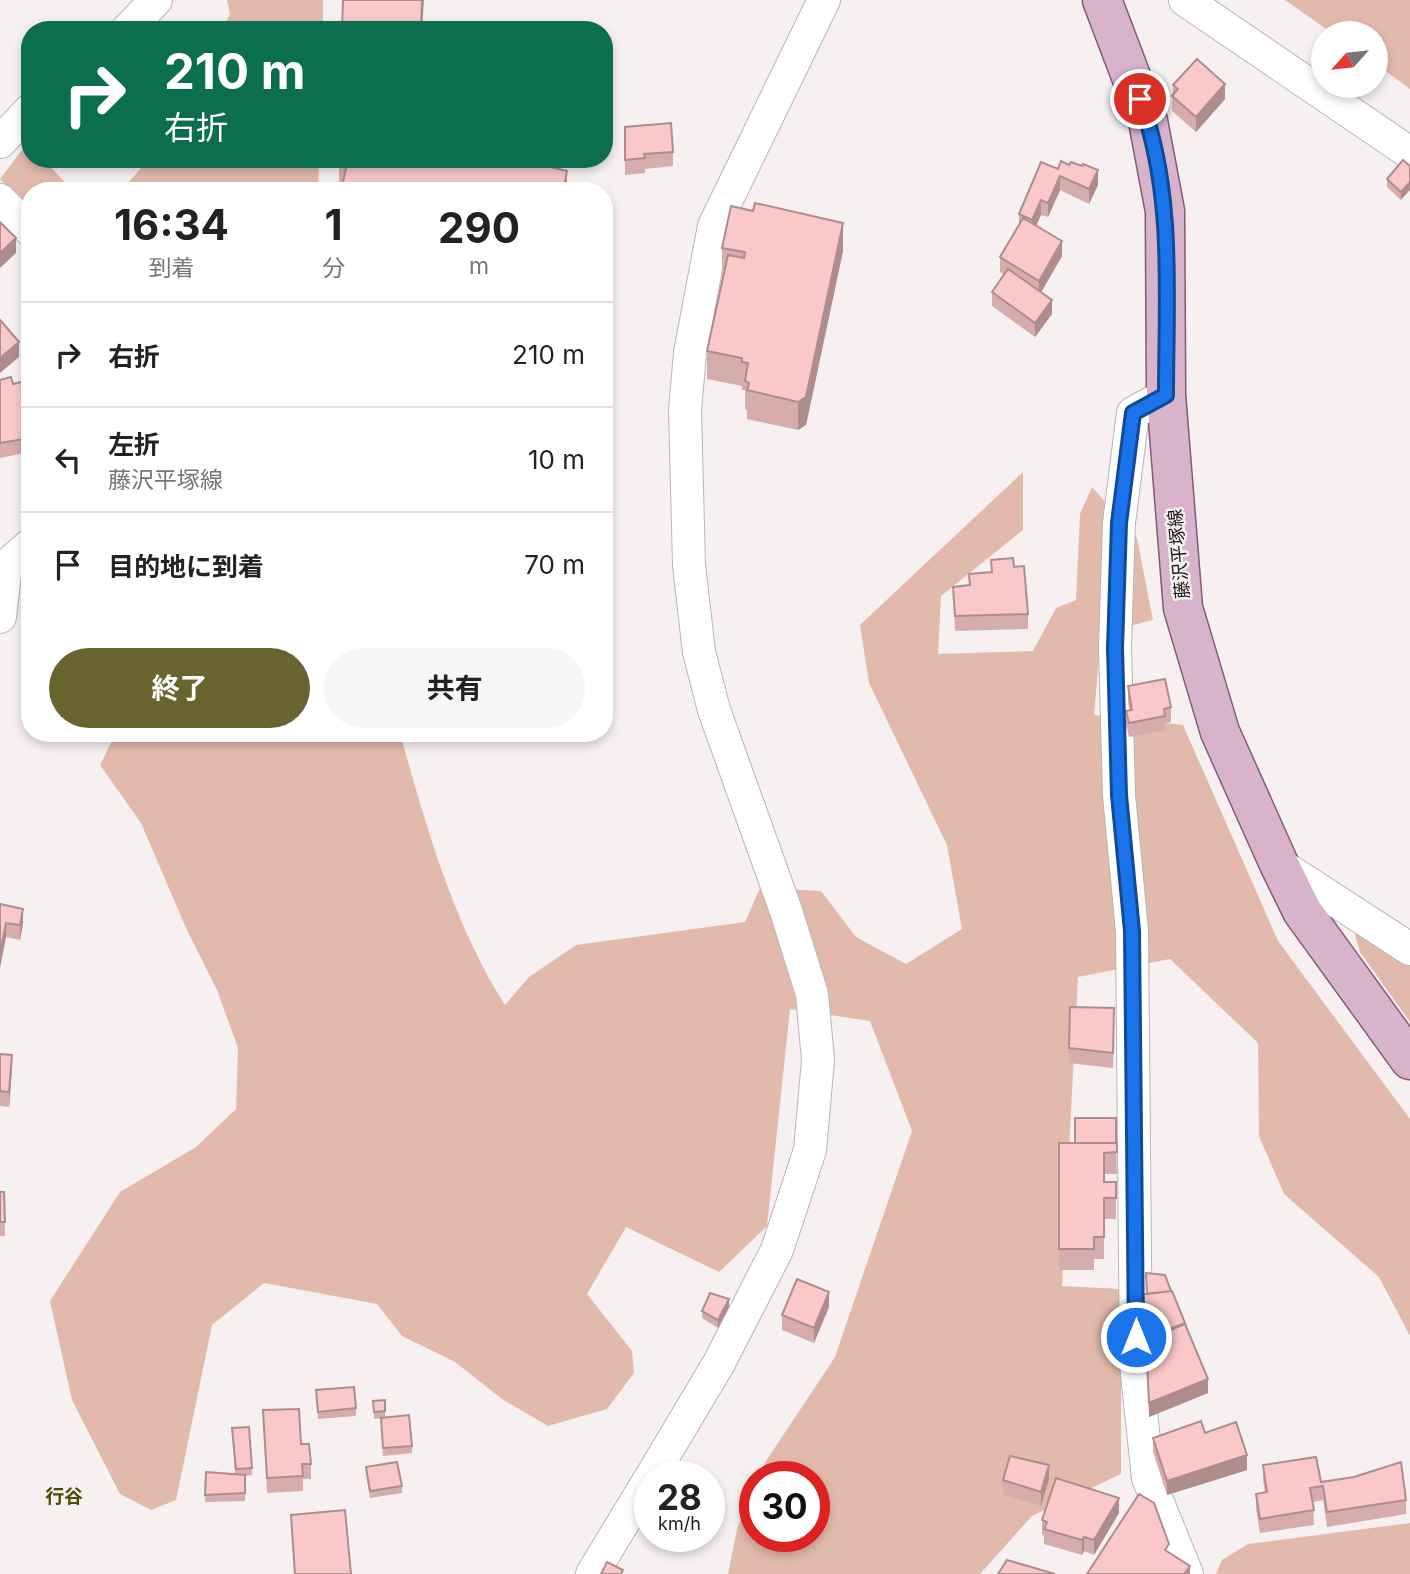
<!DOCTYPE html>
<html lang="ja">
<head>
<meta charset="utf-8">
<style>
	body { margin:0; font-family:Inter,"Noto Sans JP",sans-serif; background:#f6f6f6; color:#222; height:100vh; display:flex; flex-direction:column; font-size:26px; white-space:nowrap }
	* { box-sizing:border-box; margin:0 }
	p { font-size:23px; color:#767676 }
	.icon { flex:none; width:38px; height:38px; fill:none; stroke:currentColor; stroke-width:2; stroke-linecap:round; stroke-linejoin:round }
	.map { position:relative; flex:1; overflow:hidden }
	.details { position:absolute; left:21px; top:182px; width:592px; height:560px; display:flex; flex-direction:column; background:#fff; border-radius:28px; box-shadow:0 4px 10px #0003 }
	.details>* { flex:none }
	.top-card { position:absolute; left:21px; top:21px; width:592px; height:147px; border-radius:28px; box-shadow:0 4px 10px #0003; background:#0b6e4f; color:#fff; overflow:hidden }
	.needle { width:46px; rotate:243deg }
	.tools { position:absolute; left:1311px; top:21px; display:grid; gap:14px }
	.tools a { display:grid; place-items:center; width:77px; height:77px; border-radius:50%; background:#fff; box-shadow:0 4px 10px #0003; font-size:35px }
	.speed { position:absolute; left:634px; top:1461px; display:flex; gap:14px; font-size:35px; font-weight:700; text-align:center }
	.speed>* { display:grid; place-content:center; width:91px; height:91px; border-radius:50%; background:#fff; box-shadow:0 4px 10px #0003; line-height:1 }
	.speed small { font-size:18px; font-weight:400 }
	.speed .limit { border:10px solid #d22; background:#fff; color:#111 }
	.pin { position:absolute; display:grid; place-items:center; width:60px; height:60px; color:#fff; margin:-30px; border:4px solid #fff; border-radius:50%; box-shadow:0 2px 7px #0007 }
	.me { position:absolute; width:77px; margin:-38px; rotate:0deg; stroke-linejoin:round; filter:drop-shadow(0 0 5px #0008) }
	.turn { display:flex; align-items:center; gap:24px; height:147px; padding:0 28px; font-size:32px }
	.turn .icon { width:91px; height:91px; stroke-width:2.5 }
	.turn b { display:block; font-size:49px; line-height:60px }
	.eta { display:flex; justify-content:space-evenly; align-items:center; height:119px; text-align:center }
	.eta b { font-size:42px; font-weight:700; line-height:49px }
	.action { display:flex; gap:14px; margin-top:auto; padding:14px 28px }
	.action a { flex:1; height:80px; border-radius:42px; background:#69632f; color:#fff; font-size:28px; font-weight:700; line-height:80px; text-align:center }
	.action a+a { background:#f6f6f6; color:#222 }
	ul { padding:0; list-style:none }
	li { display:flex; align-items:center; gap:21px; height:105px; padding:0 28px; border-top:2px solid #e0e0e0 }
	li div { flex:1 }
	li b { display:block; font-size:26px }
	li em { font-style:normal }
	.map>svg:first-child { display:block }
	.green { fill:#e2baab }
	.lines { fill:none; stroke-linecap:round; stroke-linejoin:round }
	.minor-casing { stroke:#bab4b6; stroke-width:34 }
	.primary-casing { stroke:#835b76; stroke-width:41 }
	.minor { stroke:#fff; stroke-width:32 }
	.primary { stroke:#d7b3cc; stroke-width:38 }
	.wall { fill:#d5adac }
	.shaded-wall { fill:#ae8d8c }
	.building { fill:#f8c9c8; stroke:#ae8d8c; stroke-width:2 }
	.route-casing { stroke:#114b97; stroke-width:18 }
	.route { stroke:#1a73e8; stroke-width:12 }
	.labels { text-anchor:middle; stroke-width:5; stroke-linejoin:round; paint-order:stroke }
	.street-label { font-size:18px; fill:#171515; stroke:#f6f0f1 }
	.neighbourhood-label { font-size:19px; font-weight:bold; fill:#514908; stroke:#f6f0f1 }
</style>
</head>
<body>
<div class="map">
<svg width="1410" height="1574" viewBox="0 0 1410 1574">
	<rect width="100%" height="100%" fill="#f6f0f1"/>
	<path class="green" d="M227,0h96v30h-101l8,-16z
		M1285,0h125v89l-34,-25v-31h-44z
		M28,142l2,17h13l30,32h-43v20l-30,-32z
		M149,159h170l-1,32h-197z
		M1023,472v58l-82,66 -3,58 95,-3 23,-43 20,-8 4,-86 12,-27 45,51 16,82 -52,13 -7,82 89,10 95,216 132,178v217l-31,-59 -95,-83 -25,-58 -1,-93 -88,-84 -92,18 -16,309 59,3v185l-89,42 -52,58h-252l9,-45 17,-41v48h60v-59h-55l7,-16 69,-104 77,-226 -42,-110 -80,-12 -23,217 -48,46 -93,-45 -39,67 45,57 2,22 -27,36 -59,17 -46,-27 -47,-37 -53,-26 -25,-32 -113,-21 -52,42 -36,175 -25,10 -31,-16 -48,-94 -22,-99 70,-109 76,-45 40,-38 2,-61 -21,-58 -31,-62 -45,-105 -41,-58 16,-32h284c26,93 53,190 105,272l24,-28 47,-32 169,-23 15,-34 61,3 35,46 50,27 56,-35 -15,-84 -78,-162 -9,-58z
		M1362,925l48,33v64l-50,-70 -5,-17z
		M1410,1523v51h-194l6,-14 26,-16z"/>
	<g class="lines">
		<defs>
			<path id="minor" d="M1185,0l225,153
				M127,30l29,-30
				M0,142l30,-32
				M0,200l30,30
				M1166,395l-33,18 -14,110 -4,124 4,148 13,136 4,433 12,114 39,96
				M0,617l6,-51 24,-21
				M1279,864l131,85
				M651,1477l68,-114 58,-113 33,-100 8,-90 -6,-66 -26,-83 -72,-201 -15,-58 -10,-87 -4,-155 5,-57 24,-127 110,-226
				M592,1574l57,-94"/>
			<path id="primary" d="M1102,0l46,121 17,90 1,184 17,213 37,124 59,132 23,47 108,149"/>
		</defs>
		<use href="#minor" class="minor-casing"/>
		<use href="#primary" class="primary-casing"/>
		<use href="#minor" class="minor"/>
		<use href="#primary" class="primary"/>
	</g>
	<path class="wall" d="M1173,85l52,14 -29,33 -24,-21z
		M625,127l48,25v14l-28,3v4l-20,2z
		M339,159h179l49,32h-228z
		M1403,160l-2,40 -14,-13v-8z
		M1041,162l57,23 -9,19 -29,-14 -12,27 -7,-2 -5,11 26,30 -21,36 11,22 -17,23 -43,-31v-14l12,-17 -4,-3v-15l19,-32v-11z
		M722,248l121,3 -37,174 -8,5 -51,-11v-9l-2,-1v-19h-3v-4l-35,-7v-28l16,-75h-1z
		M30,369v83l-30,6v-78l13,4 10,-3v-10z
		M991,560l23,7 14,47v15l-73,2 -2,-44 16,-2v-11l22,-2z
		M1128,686l43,21v15l-6,1v8l-36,6 -3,-12v-14l3,-1 -1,-9z
		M0,904l23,19 -3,17 -14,-3z
		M1114,1008l-1,60 -44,-5v-15z
		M0,1054l12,15 -3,38 -9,-1z
		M1059,1143h57l1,31h-13v8h12v37h-12v40h-10v11h-35z
		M0,1192h4l1,44h-5z
		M1171,1291l14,33 23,69 -59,24 -6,-123z
		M729,1307l-11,21 -16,-10v-7z
		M829,1307l-15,36 -32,-13v-15z
		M316,1390l40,18v8l-38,3z
		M385,1400v18l27,28v7l-29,3 -2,-38 -7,1 -1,-18z
		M263,1410l38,34 10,20v15h-8v12l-36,2z
		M232,1428l20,40v7l-7,1v25l-40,1 1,-30 29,3z
		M1153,1438l94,32 -80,25 -14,-43z
		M1263,1465l58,17 85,18v14l-79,13 -4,-27 -10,2 1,23 -54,8 -4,-24v-15l9,-1 -2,-13z
		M366,1467l36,19v7l-32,5 -4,-24z
		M1049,1479l-8,27 -38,-11v-15z
		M1119,1513l-25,42 -10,-4 -2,4 -38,-11v-8l-2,-1v-15z
		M291,1515l60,59h-57z"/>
	<path class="shaded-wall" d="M422,0h2l-2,30h-1z
		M1225,84v15l-29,33v-15z
		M1098,170v15l-9,19v-15z
		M567,171v20h-4z
		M1060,176v14l-12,27v-14z
		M1410,182v8l-9,10v-8z
		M1041,200v15l-9,20v-15z
		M843,223v28l-37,174 -8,5v-28z
		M16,238v15l-16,15v-15z
		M1062,241v15l-23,40v-15z
		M1052,300v14l-17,23v-14z
		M19,342v15l-19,16v-15z
		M23,909v14l-3,17v-15z
		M6,923v14l-6,31v-14z
		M12,1055v14l-3,38v-15z
		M829,1292v15l-15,36v-15z
		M729,1299v8l-11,21v-8z
		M1185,1323v14l-39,16v-14z
		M1208,1379v14l-59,24v-14z
		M1247,1455v15l-80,25v-14z
		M1049,1465v14l-8,27v-14z
		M1119,1498v15l-25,42v-15z
		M1084,1537v14l-2,4v-15z
		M1190,1566v8h-6z"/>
	<path class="building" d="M343,0h79l-1,30h-79z
		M1197,59l28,25 -29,33 -24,-21 6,-7 -5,-4z
		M671,123l2,29 -29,2 1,4 -20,2v-33z
		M348,159h170l49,12 -4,20h-222z
		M1403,160l7,6v16l-9,10 -14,-13z
		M1061,161l8,4 2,-3 11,4 1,-2 15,6 -9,19 -29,-13 -12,27 -7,-3 -9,20 -13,-6 22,-52 17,7z
		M755,203l88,20 -37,174 -8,5 -51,-12 2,-7 -4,-2 3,-18 -6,-1v-4l-35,-7 21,-96 16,3 1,-6 -23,-4 9,-42 22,5z
		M1023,218l39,23 -23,40 -39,-24z
		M0,222l16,16 -16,15z
		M1008,269l44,31 -17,23 -43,-31z
		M0,320l19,22 -19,16z
		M30,369v69l-30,5v-63l11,-3 2,7 12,-3 -2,-10z
		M1013,558l1,9 10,-1 4,48 -73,2 -2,-29 17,-2 -1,-11 23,-2 -1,-12z
		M1165,679l6,28 -7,2 1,7 -36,7 -3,-12 6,-1 -4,-24z
		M0,904l23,5 -3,16 -14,-2 -6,31z
		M1070,1007l44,1 -1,45 -44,-5z
		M0,1054l12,1 -3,37 -9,-1z
		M1075,1118h41v25h-41z
		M1059,1143h58v9l-13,1v29h12v16h-12v39h-10v12h-35z
		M0,1192h4l1,30h-5z
		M1146,1273l19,2 6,16 -24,3z
		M797,1279l32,13 -15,36 -32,-13z
		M1172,1291l13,32 -39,16 -3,-45z
		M710,1293l19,6 -11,21 -16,-9z
		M1185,1324l23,55 -59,24 -3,-63z
		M354,1387l2,21 -38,4 -2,-22z
		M385,1400v11l-11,1 -1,-11z
		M299,1409l2,35h8l2,20h-9l1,12 -36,2 -4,-68z
		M409,1415l3,31 -29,2 -2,-30z
		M1201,1421l4,12 31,-11 11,33 -80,26 -14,-43z
		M249,1427l3,41 -16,1 -4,-41z
		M1010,1456l39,9 -8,27 -38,-12z
		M1316,1457l5,25 33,-5 47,-15 5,38 -79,12 -4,-26 -13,2 4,22 -54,9 -4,-25 11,-2 -4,-27z
		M397,1462l5,24 -32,5 -4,-24z
		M206,1472l39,3v18l-40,2z
		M1056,1478l63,20 -25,42 -10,-3 -2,3 -38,-11 3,-7 -5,-2z
		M1139,1494l15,9 15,41 -4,6 25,16 -6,8h-97z
		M345,1510l6,64h-56l-4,-59z
		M1007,1560l48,14h-57z
		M607,1562l16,8 -2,4h-20z"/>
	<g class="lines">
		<defs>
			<path id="route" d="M1136,1337l-4,-406 -13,-136 -4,-147 4,-125 14,-110 33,-18c0,-98 9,-202 -26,-296"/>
		</defs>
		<use href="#route" class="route-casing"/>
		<use href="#route" class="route"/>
	</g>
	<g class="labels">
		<g class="street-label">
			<text transform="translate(1179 554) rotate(-95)" y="6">藤沢平塚線</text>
		</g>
		<g class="neighbourhood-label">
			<text x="64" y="1503">行谷</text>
		</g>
	</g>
</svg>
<div class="tools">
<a><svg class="needle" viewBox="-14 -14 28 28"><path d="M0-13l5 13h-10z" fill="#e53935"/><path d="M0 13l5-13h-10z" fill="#767676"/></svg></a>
</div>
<div class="speed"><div>28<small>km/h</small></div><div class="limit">30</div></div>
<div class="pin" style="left:1140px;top:99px;background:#d93025"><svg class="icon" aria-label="arrive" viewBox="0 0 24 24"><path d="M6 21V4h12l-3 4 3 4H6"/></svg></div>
<svg class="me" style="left:1136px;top:1337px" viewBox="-20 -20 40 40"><circle r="17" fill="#1a73e8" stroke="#fff" stroke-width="3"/><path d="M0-11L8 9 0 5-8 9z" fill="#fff"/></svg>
<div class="top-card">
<div class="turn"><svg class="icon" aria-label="right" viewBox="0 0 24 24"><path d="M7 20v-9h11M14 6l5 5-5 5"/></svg><div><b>210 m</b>右折</div></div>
</div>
<section class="details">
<div class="eta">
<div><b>16:34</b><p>到着</p></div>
<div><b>1</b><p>分</p></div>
<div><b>290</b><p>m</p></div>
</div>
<ul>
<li><svg class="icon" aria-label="right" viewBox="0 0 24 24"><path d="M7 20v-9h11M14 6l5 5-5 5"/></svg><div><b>右折</b></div><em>210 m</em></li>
<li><svg class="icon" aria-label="left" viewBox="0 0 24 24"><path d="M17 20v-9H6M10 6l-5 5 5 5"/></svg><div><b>左折</b><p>藤沢平塚線</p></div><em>10 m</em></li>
<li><svg class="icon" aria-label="arrive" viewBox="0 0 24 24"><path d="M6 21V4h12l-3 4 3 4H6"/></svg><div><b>目的地に到着</b></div><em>70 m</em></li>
</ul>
<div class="action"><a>終了</a><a>共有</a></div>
</section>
</div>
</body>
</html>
